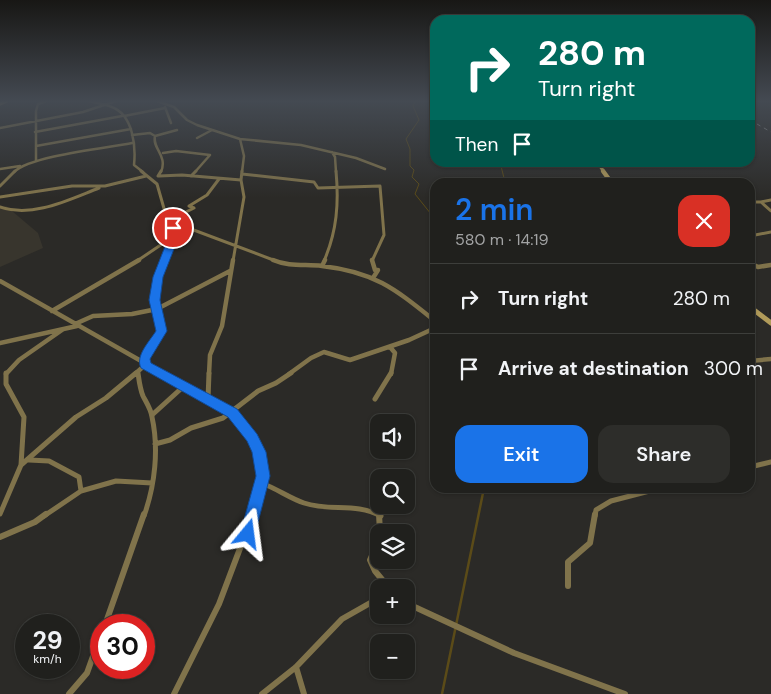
<!DOCTYPE html>
<html lang="en">
<head>
<meta charset="utf-8">
<style>
	body { margin:0; font-family:"DM Sans",sans-serif; background:#2d2d2a; color:#f1f3f6; height:100vh; display:flex; flex-direction:column; font-size:19px; white-space:nowrap }
	* { box-sizing:border-box; margin:0 }
	p { font-size:16px; color:#a2a3a4 }
	.icon { flex:none; width:28px; height:28px; fill:none; stroke:currentColor; stroke-width:2; stroke-linecap:round; stroke-linejoin:round }
	.map { position:relative; flex:1; overflow:hidden }
	.panel { position:absolute; left:430px; top:178px; width:325px; height:315px; display:flex; flex-direction:column; background:#20201d; border-radius:15px; box-shadow:0 1px 4px #0004,0 0 0 1px #3d3e3b }
	.panel>* { flex:none }
	.top-card { position:absolute; left:430px; top:15px; width:325px; height:152px; border-radius:15px; box-shadow:0 1px 4px #0004,0 0 0 1px #3d3e3b; background:#00695c; color:#fff; overflow:hidden }
	.fabs { position:absolute; left:370px; top:414px; display:grid; gap:10px }
	.fabs a { display:grid; place-items:center; width:45px; height:45px; border-radius:10px; background:#20201d; box-shadow:0 1px 4px #0004,0 0 0 1px #3d3e3b; font-size:25px }
	.speed { position:absolute; left:15px; top:614px; display:flex; gap:10px; font-size:25px; font-weight:700; text-align:center }
	.speed>* { display:grid; place-content:center; width:65px; height:65px; border-radius:50%; background:#20201d; box-shadow:0 1px 4px #0004,0 0 0 1px #3d3e3b; line-height:1 }
	.speed small { font-size:12px; font-weight:400 }
	.speed .limit { border:8px solid #d22; background:#fff; color:#111 }
	.pin { position:absolute; display:grid; place-items:center; width:42px; height:42px; color:#fff; margin:-21px; border:2px solid #fff; border-radius:50%; box-shadow:0 1px 5px #0007 }
	.me { position:absolute; width:55px; margin:-28px; rotate:16deg; stroke-linejoin:round; filter:drop-shadow(0 0 4px #0008) }
	.turn { display:flex; align-items:center; gap:18px; height:105px; padding:0 25px; font-size:22px }
	.turn .icon { width:65px; height:65px; stroke-width:2.5 }
	.turn b { display:block; font-size:35px; line-height:42px }
	.then { display:flex; align-items:center; height:48px; padding:0 25px; background:#0003; gap:10px; font-size:19px }
	.round { display:grid; place-items:center; flex:none; width:52px; height:52px; border-radius:15px; background:#2d2d2a }
	.headline { display:flex; align-items:center; justify-content:space-between; height:85px; padding:0 25px }
	h1 { font-size:30px; font-weight:600; line-height:38px; color:#1a73e8 }
	.action { display:flex; gap:10px; margin-top:auto; padding:10px 25px }
	.action a { flex:1; height:58px; border-radius:15px; background:#1a73e8; color:#fff; font-size:20px; font-weight:600; line-height:58px; text-align:center }
	.action a+a { background:#2d2d2a; color:#f1f3f6 }
	ul { padding:0; list-style:none }
	li { display:flex; align-items:center; gap:15px; height:70px; padding:0 25px; border-top:1px solid #3d3e3b }
	li div { flex:1 }
	li b { display:block; font-size:19px }
	li em { font-style:normal }
	.map>svg:first-child { display:block }
	.built { fill:#38352d }
	.lines { fill:none; stroke-linecap:round; stroke-linejoin:round }
	.stream-far1 { stroke:#5b4b18; stroke-width:1 }
	.stream { stroke:#5b4b18; stroke-width:2.5 }
	.street-far4 { stroke:#80734b; stroke-width:2.5 }
	.street-far3 { stroke:#80734b; stroke-width:3 }
	.street-far2 { stroke:#80734b; stroke-width:4.5 }
	.street-far1 { stroke:#80734b; stroke-width:5 }
	.street { stroke:#80734b; stroke-width:6 }
	.secondary-far2 { stroke:#b19b5a; stroke-width:3 }
	.secondary-far1 { stroke:#b19b5a; stroke-width:4.5 }
	.secondary { stroke:#b19b5a; stroke-width:5 }
	.rail { stroke:#9b9a98; stroke-width:1; stroke-dasharray:4 4; stroke-linecap:butt }
	.route { fill:#1a73e8; stroke:#114b97 }
</style>
</head>
<body>
<div class="map">
<svg width="771" height="694" viewBox="0 0 771 694">
	<rect width="100%" height="100%" fill="#2b2a27"/>
	<path class="built" d="M6,206l32,27 5,15 -43,19v-59z"/>
	<g class="lines">
		<path class="stream-far1" d="M415,101l-2,5 6,14 -13,19 4,10v17l4,4 -2,7 7,7 -4,10 20,25
			M500,162l5,20"/>
		<path class="stream" d="M442,694l42,-206"/>
		<path class="street-far4" d="M89,101c7,2 16,3 23,6 21,8 24,39 22,58l9,7
			M157,101l17,6 13,13 10,5 43,14 61,6 55,13 29,11
			M165,107l6,16
			M124,116l41,-8
			M0,128l83,-16 33,-11
			M35,132l87,-16
			M132,135l18,-2 5,3c-3,13 13,19 6,36
			M155,136l22,-6
			M197,138l15,-8
			M240,139l4,17 -2,16
			M36,146l95,-17
			M332,152l3,5 1,15
			M163,153l13,-2 34,4 -15,17
			M36,161v-50l2,-7 8,-3
			M0,169l20,-3
			M14,172c16,-16 92,-24 118,-29"/>
		<path class="street-far3" d="M141,171l16,13 8,28 10,11 -11,38
			M242,174l72,8 4,6 62,-2 4,49 -12,26
			M158,176l3,-5
			M159,176l23,-1 59,5
			M191,176l5,-5
			M0,186l15,-15
			M0,197l72,-11h33l41,-10
			M771,200l-10,2 10,9
			M750,202h11
			M0,207c33,11 68,-7 99,-19
			M172,219l22,-11 -5,-2 18,-11 12,-16
			M175,223l101,38
			M750,236l21,-4
			M137,261l34,-23
			M233,261l11,-64 -3,-17 1,-9
			M324,261c13,-30 15,-58 12,-90"/>
		<path class="street-far2" d="M273,260c16,7 33,4 49,6 53,6 73,23 113,55
			M372,260l3,10h3l-5,8
			M750,263l8,4 13,-2
			M322,266l3,-6
			M0,281l164,93
			M52,311l87,-51
			M75,324l18,-8 39,-2 25,-5 73,-38
			M0,343l77,-17
			M390,347l5,6 -4,21
			M750,361l21,-2
			M6,374l13,-14 43,-30
			M135,374l10,-9v-7l16,-27 -6,-31 9,-40
			M209,374l1,-19 12,-29 11,-66
			M289,374l22,-16 13,-6 26,8 59,-20 26,-12"/>
		<path class="street-far1" d="M138,373c1,7 2,16 5,23 3,6 8,13 9,21 7,32 3,68 -8,99
			M162,373l71,40 15,20 10,22 4,22 -10,39
			M208,399l1,-26
			M375,399l16,-26
			M152,415l32,-29
			M155,444l15,-4 21,-12 32,-10 35,-27 18,-8 15,-10
			M29,460l20,1 30,16 2,14 -37,25
			M21,465l55,-48 30,-19 30,-25
			M750,467l21,-5
			M261,483c15,5 28,15 43,20 27,9 51,-1 77,13
			M682,488h13
			M81,491l35,-10 36,2
			M0,514l21,-49 3,-48 -18,-33v-11
			M595,516l1,-6 15,-9 50,-13"/>
		<path class="street" d="M379,514l1,18
			M0,537l35,-15 11,-8
			M379,540l-9,20 5,11 14,17
			M568,586v-24l22,-19 5,-29
			M406,603l108,50 111,41
			M105,625l39,-111
			M296,667l8,27
			M69,694l18,-21 14,-39
			M174,694l45,-90 34,-90
			M262,694l34,-27 46,-48 37,-21"/>
		<path class="secondary-far2" d="M0,104l7,-3
			M597,162l7,10"/>
		<path class="secondary-far1" d="M603,171l8,11"/>
		<path class="secondary" d="M750,307l21,16"/>
		<path class="rail" d="M750,120l21,12"/>
	</g>
	<linearGradient id="sky" x2="0" y2="1"><stop stop-color="#181715"/><stop offset="0.51" stop-color="#444a52"/><stop offset="1" stop-color="#444a52" stop-opacity="0"/></linearGradient>
	<rect width="771" height="198" fill="url(#sky)"/>
	<path class="route" d="M170,226l7,2 -3,21 -11,28 -3,23 7,31 -17,28 1,4 86,46 20,25 9,18 4,24 -15,58 -2,5 -5,3 -6,-3 -2,-5 16,-58 -4,-24 -5,-11 -19,-24 -87,-49c-6,-12 8,-26 15,-37l-7,-31 4,-23 11,-28z"/>
</svg>
<div class="fabs">
<a><svg class="icon" aria-label="sound" viewBox="0 0 24 24"><path d="M4 9h4l5-4v14l-5-4H4zM17 9q2 3 0 6"/></svg></a>
<a><svg class="icon" aria-label="search" viewBox="0 0 24 24"><circle cx="10" cy="10" r="6"/><path d="M15 15l6 6"/></svg></a>
<a><svg class="icon" aria-label="layers" viewBox="0 0 24 24"><path d="M12 4l9 5-9 5-9-5zM3 14l9 5 9-5"/></svg></a>
<a>+</a>
<a>−</a>
</div>
<div class="speed"><div>29<small>km/h</small></div><div class="limit">30</div></div>
<div class="pin" style="left:173px;top:228px;background:#d93025"><svg class="icon" aria-label="arrive" viewBox="0 0 24 24"><path d="M6 21V4h12l-3 4 3 4H6"/></svg></div>
<svg class="me" style="left:248px;top:534px" viewBox="-20 -20 40 40"><path d="M0-17L14 15 0 8-14 15z" fill="#1a73e8" stroke="#fff" stroke-width="4"/></svg>
<div class="top-card">
<div class="turn"><svg class="icon" aria-label="right" viewBox="0 0 24 24"><path d="M7 20v-9h11M14 6l5 5-5 5"/></svg><div><b>280 m</b>Turn right</div></div>
<div class="then">Then<svg class="icon" aria-label="arrive" viewBox="0 0 24 24"><path d="M6 21V4h12l-3 4 3 4H6"/></svg></div>
</div>
<section class="panel">
<div class="headline"><div><h1>2 min</h1><p>580 m · 14:19</p></div><a class="round" style="background:#d93025;color:#fff"><svg class="icon" aria-label="close" viewBox="0 0 24 24"><path d="M6 6l12 12M18 6L6 18"/></svg></a></div>
<ul>
<li><svg class="icon" aria-label="right" viewBox="0 0 24 24"><path d="M7 20v-9h11M14 6l5 5-5 5"/></svg><div><b>Turn right</b></div><em>280 m</em></li>
<li><svg class="icon" aria-label="arrive" viewBox="0 0 24 24"><path d="M6 21V4h12l-3 4 3 4H6"/></svg><div><b>Arrive at destination</b></div><em>300 m</em></li>
</ul>
<div class="action"><a>Exit</a><a>Share</a></div>
</section>
</div>
</body>
</html>
